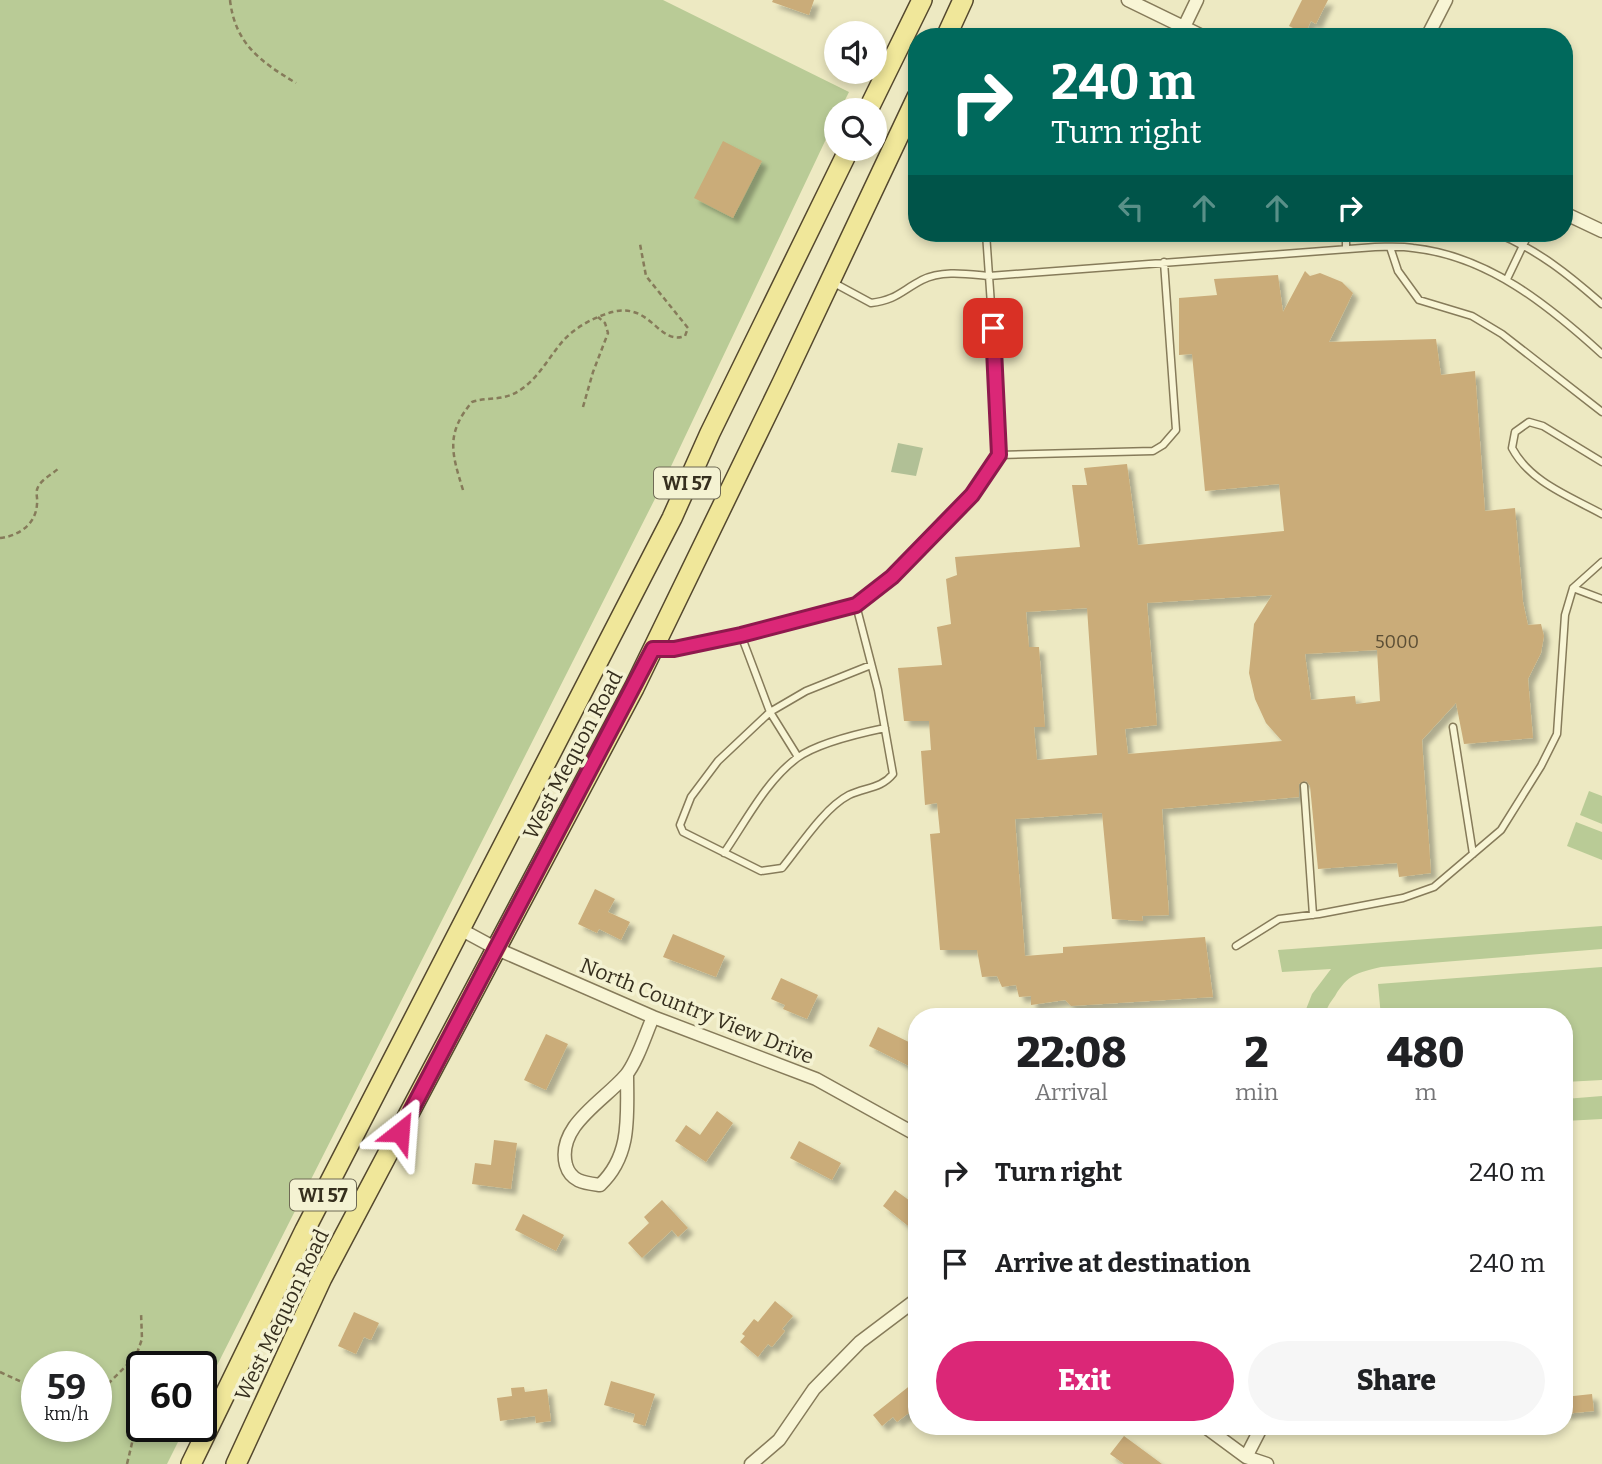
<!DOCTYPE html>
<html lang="en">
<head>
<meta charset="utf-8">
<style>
	body { margin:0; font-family:Bitter,serif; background:#f6f6f6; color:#202124; height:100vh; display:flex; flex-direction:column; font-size:26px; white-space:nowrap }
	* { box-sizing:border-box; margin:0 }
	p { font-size:23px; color:#757577 }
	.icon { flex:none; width:38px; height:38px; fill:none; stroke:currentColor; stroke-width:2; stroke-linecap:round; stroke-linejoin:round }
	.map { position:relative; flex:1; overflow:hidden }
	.side { position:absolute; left:908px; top:1008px; width:665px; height:427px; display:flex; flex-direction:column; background:#fff; border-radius:28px; box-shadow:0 4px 10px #0003 }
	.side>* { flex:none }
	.hud { position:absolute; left:908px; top:28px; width:665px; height:214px; border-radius:28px; box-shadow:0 4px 10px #0003; background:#00695c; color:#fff; overflow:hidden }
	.fabs { position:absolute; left:824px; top:21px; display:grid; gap:14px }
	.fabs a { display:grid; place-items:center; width:63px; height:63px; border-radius:50%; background:#fff; box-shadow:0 4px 10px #0003; font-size:35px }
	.speed { position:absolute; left:21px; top:1351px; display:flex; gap:14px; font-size:35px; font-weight:700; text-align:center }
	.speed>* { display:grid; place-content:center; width:91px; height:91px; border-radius:50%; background:#fff; box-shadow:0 4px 10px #0003; line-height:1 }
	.speed small { font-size:18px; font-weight:400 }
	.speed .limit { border:4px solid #111; border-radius:10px; background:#fff; color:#111 }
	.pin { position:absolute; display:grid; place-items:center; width:60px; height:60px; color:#fff; margin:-30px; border-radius:14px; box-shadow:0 4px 10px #0006 }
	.me { position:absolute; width:77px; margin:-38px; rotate:28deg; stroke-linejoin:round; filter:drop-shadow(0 0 5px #0008) }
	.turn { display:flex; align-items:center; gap:24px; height:147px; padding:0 28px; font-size:32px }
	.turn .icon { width:91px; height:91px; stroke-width:2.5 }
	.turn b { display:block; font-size:49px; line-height:60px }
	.lanes { display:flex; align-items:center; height:66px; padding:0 28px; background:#0003; justify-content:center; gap:35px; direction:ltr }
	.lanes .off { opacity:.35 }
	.eta { display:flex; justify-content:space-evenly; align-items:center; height:119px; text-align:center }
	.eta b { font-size:42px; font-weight:800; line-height:49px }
	.button { display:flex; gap:14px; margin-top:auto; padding:14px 28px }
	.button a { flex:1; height:80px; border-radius:42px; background:#db2777; color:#fff; font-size:28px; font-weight:800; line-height:80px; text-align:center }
	.button a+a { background:#f6f6f6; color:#202124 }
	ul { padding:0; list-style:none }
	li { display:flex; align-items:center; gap:21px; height:91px; padding:0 28px }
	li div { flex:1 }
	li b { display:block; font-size:26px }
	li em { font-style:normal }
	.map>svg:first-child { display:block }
	.green { fill:#b9cb96; fill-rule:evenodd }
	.cemetery { fill:#b1c096 }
	.building { fill:#caac79; fill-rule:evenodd; filter:url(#shadow) }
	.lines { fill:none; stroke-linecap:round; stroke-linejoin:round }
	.lane-casing { stroke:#867b5a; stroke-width:9 }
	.street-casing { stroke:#867b5a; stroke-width:15 }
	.primary-casing { stroke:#54482e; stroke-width:22 }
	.path { stroke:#867b5a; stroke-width:2.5; stroke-dasharray:5 3.5; stroke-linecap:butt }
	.lane { stroke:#f8f5d5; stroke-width:6 }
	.street { stroke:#f8f5d5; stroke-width:12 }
	.primary { stroke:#f0e79a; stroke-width:19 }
	.route-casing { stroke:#8e194d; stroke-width:18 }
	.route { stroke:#db2777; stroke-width:12 }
	.labels { text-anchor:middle; stroke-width:7; stroke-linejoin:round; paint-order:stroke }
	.number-label { font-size:18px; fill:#5b4e35 }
	.shield { fill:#f4f2d2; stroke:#6f6a54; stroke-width:2 }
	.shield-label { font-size:19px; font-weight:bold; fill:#362f1e }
	.street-label { font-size:21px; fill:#362f1e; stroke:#f4f2d2 }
</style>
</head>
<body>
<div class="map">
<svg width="1602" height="1464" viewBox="0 0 1602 1464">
	<defs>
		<filter id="shadow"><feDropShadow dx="5.5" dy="5.5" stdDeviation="2" flood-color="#0004"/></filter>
	</defs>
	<rect width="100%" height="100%" fill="#ede9c2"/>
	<path class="green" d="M0,0h663l186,92 -9,18h-4v8l-171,361 -464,918v-30h-59v59h44l-19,38h-167zM37,1367h59v59h-59z
		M1589,791l13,5v28l-22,-9z
		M1576,822l26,10v28l-35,-14z
		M1602,926v23l-221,18c-24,6 -33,7 -46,29 -5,7 -9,12 -10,21h-22l9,-23 19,-25 -49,3 -4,-22z
		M1602,967v113l-37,2 -1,-65h-183l-3,-33z
		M1602,1096v23l-37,2v-22z"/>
	<path class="cemetery" d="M898,443l25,5 -7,28 -25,-4z"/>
	<path class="building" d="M773,0h41l-5,15 -37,-13z
		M1302,0h26l-12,24 -5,-3 -6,13 -16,-8z
		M723,141l39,20 -29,57 -39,-20z
		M1305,271l5,5 10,-3 22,9 11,11 -24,49 107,-3 5,36 34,-4 10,140 30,-3 8,94 5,23 13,-1 3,12 -3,17 -13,26 5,59 -69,6 -8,-41 -34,37 9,133 -32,4 -2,-14 -79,6 -8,-83 -4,-5 -7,3v13l-137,12 7,106 -27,1 1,5 -31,-2 -10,-106 -87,6 10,137 38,-3v-6l142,-10 8,60 -142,9 -6,-6 -34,5v-9l-12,1 -3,-12 -14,2 -5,-11 -15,1 -5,-27h-37l-10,-116 10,-1 -3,-30 -12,2 -4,-54 10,-1 -2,-29h-25l-6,-53 44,-3 -5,-38 14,-3 -5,-45 11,-4 -2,-18 125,-10 -8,-62h15l-3,-17 43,-4 11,81 146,-14 -5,-47 -74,7 -13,-137 -13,1v-57l38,-3 -3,-16 64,-4 5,37zM1272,595l-18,29 -5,49 6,26 11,24 16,18 -154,13 -3,-25 32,-4 -10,-122zM1087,608l10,147 -60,5 -3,-33h11l-6,-80h-10l-3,-35zM1377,650l3,51 -24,3 -1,-8 -44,4 -6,-46z
		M595,889l20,10 -7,13 22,10 -9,18 -22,-11 -2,4 -19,-9z
		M673,934l52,22 -9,21 -53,-20z
		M781,978l37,17 -11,24 -24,-10 2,-4 -14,-6z
		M878,1027l39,19v24l-48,-24z
		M546,1034l22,10 -22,46 -22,-10z
		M717,1111l16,12 -27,39 -31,-21 11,-16 14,10z
		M494,1140l23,3 -6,46 -39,-5 3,-21 16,2z
		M799,1141l42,22 -9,17 -42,-22z
		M895,1190l22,16v27l-34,-27z
		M662,1200l26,28 -10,9 -6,-7 -30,28 -14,-15 21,-20 -5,-6z
		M523,1214l41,21 -8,16 -41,-21z
		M775,1301l18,15 -11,13 3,2 -13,16 -4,-3 -10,13 -18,-15 5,-6 -3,-2 12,-15 4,3z
		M354,1312l25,11 -8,17 -7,-3 -8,17 -18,-8z
		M917,1380v41l-7,-9 -13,10 -4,-5 -11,9 -9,-11z
		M611,1381l44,13 -10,32 -12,-4 2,-8 -31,-9z
		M524,1387l1,5 22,-3 4,32 -15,2 -1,-7 -35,5 -3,-23 15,-2 -1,-8z
		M1592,1394l2,17 -30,3v-17z
		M1124,1436l38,28h-38l-14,-10z"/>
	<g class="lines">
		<defs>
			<path id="lane" d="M1496,233c41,16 73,42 106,71
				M986,236l37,-3
				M1390,247l8,24 21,29 53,16 30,18 100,78
				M1346,249v-16
				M1507,279l22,-46
				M834,283l37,20c25,-3 30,-12 51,-23 20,-10 45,-6 67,-4l386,-29c13,0 26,-1 38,1 75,8 135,57 189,106
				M999,455l154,-4 10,-6 13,-15 -12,-168
				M1602,462l-59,-36 -14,-4 -14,10 -3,16c18,34 57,48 90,66
				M1602,562l-29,26 29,11
				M856,605l22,85 15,84c-12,15 -28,13 -44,21 -25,13 -49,51 -67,73l-21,3 -78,-39 -3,-7 11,-28 27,-36 52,-49 36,-21 65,-26
				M658,649h16l67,-14
				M1453,727l20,127
				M798,757l-28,-45 -29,-77 115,-30 36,-28 81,-82 26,-40 -1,-50 -12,-172
				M1304,786l9,129
				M724,853c22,-32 42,-72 73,-95 19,-14 64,-25 88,-30
				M1236,946l43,-27 40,-5 84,-16 31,-11 67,-57 40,-64 16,-32 8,-119 8,-27"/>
			<path id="street" d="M1128,0l76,37
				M1184,27l13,-27
				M1427,37l19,-37
				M1564,213l38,18
				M460,929l37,20 156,68 163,62 101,56
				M627,1074c0,41 5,81 -27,111 -15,-2 -29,-3 -34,-20 -10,-39 38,-64 60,-90 11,-13 20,-42 27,-58
				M1204,1426l42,31 21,7
				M1246,1457l16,-31
				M751,1464l28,-24 35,-51 46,-47 57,-43"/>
			<path id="primary" d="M946,37l17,-37
				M868,110l54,-110
				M191,1464l114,-234 367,-712 38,-85 139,-284
				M236,1464l86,-186 312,-590 148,-305 135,-286"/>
		</defs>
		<use href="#lane" class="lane-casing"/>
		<use href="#street" class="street-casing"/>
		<use href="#primary" class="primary-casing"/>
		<path class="path" d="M230,0c5,44 31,62 66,83
			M583,407l10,-35 15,-39 -3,-10 -7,-6
			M463,490c-11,-36 -18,-56 9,-88 19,-6 33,0 51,-14 15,-11 24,-27 35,-41 13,-18 34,-29 54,-35 40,-10 46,34 73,24l3,-8 -42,-52 -6,-32
			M0,538c19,-2 36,-14 37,-34 1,-6 -2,-11 1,-17 3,-7 14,-13 20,-18
			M0,1372l37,17
			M96,1396l40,-40 6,-17 -1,-27
			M127,1464c6,-26 13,-44 1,-70"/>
		<use href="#lane" class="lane"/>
		<use href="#street" class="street"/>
		<use href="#primary" class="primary"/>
	</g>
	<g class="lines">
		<defs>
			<path id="route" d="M400,1132l253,-483h21l67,-14 115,-30 36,-28 80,-82 27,-40 -6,-127"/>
		</defs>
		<use href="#route" class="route-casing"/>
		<use href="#route" class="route"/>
	</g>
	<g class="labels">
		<g class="number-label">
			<text x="1397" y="648">5000</text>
		</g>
		<g class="shield">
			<rect x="654" y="467.5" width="66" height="31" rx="5"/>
			<rect x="290" y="1179.5" width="66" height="31" rx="5"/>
		</g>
		<g class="shield-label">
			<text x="687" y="490">WI 57</text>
			<text x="323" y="1202">WI 57</text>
		</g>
		<g class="street-label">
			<text transform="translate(573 755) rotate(-62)" y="7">West Mequon Road</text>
			<text transform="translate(697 1011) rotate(22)" y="7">North Country View Drive</text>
			<text transform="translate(282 1315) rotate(-64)" y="7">West Mequon Road</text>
		</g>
	</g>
</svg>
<div class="fabs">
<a><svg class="icon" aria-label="sound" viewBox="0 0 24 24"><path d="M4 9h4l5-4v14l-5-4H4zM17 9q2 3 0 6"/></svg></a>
<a><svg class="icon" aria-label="search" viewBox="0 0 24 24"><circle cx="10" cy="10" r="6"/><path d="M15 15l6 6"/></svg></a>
</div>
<div class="speed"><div>59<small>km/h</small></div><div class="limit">60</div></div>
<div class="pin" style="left:993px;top:328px;background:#d93025"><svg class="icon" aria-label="arrive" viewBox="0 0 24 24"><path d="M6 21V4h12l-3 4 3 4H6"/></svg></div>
<svg class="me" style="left:400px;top:1132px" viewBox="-20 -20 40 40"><path d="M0-17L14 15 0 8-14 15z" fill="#db2777" stroke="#fff" stroke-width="4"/></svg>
<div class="hud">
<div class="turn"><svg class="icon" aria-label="right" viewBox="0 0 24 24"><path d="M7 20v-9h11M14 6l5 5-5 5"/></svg><div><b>240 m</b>Turn right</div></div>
<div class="lanes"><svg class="icon off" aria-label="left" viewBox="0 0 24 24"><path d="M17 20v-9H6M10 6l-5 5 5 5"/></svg><svg class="icon off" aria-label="ahead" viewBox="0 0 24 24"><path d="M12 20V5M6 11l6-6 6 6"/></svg><svg class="icon off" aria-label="ahead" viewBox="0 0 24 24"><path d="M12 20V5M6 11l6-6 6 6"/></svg><svg class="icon" aria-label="right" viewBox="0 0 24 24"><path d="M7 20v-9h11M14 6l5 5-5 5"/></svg></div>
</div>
<section class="side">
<div class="eta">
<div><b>22:08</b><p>Arrival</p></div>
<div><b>2</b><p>min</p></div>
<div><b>480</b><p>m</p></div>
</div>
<ul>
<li><svg class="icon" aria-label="right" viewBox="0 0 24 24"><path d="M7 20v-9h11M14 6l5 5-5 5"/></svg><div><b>Turn right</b></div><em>240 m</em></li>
<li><svg class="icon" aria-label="arrive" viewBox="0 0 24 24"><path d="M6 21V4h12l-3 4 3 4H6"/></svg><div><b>Arrive at destination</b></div><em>240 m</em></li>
</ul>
<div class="button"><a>Exit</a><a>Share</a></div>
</section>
</div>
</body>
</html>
